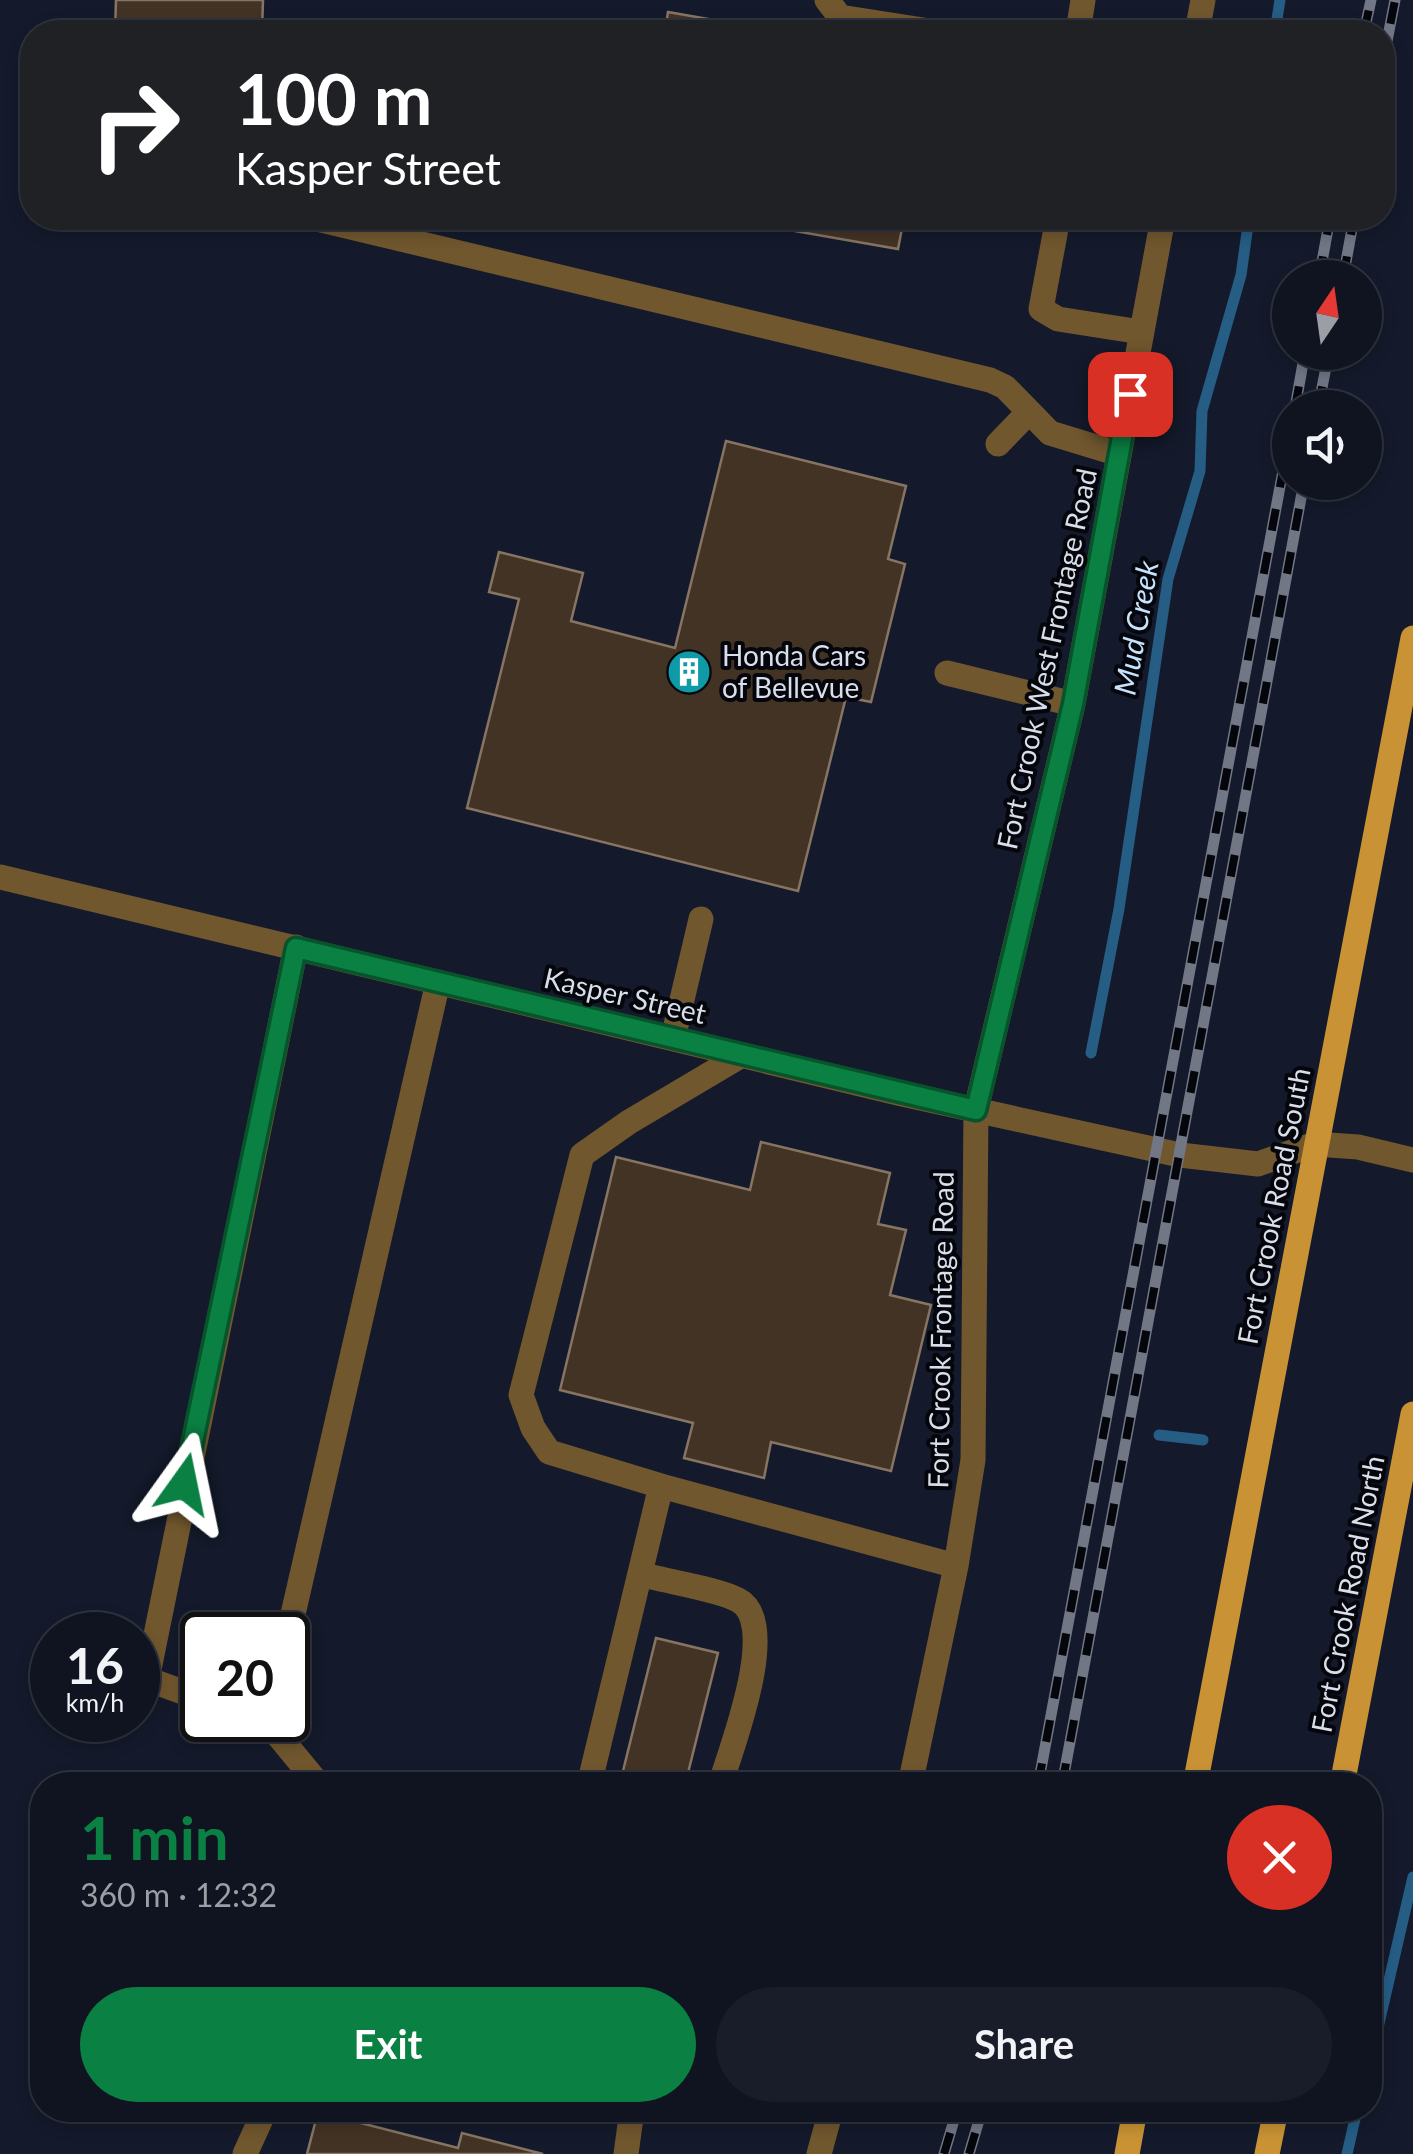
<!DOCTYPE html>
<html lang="en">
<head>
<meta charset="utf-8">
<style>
	body { margin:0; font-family:Lato,sans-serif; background:#181d29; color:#f1f3f6; height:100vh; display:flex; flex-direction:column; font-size:38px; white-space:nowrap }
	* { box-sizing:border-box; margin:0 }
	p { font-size:32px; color:#9b9ea5 }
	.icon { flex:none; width:55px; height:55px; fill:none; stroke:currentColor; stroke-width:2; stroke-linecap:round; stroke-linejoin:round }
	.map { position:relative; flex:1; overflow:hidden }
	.side { position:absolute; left:30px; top:1772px; width:1352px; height:350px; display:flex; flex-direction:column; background:#0f1420; border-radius:40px; box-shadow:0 5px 15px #0003,0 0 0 2px #2f333e }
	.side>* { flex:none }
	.banner { position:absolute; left:20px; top:20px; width:1375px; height:210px; border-radius:40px; box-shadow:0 5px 15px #0003,0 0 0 2px #2f333e; background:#202124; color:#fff; overflow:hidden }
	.needle { width:65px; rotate:13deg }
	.controls { position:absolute; left:1272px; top:260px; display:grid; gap:20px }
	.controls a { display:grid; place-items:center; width:110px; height:110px; border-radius:50%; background:#0f1420; box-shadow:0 5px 15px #0003,0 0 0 2px #2f333e; font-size:50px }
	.speed { position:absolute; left:30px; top:1612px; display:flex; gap:20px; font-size:50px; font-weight:700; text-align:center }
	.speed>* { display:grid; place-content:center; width:130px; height:130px; border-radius:50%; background:#0f1420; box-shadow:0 5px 15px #0003,0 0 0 2px #2f333e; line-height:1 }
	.speed small { font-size:25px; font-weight:400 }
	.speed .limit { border:5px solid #111; border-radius:15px; background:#fff; color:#111 }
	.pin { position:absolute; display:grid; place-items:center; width:85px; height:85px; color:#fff; margin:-42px; border-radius:20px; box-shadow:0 5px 15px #0006 }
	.me { position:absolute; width:110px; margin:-55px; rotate:12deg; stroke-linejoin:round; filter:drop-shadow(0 0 8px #0008) }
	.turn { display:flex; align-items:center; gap:35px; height:210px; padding:0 50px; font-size:45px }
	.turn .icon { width:130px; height:130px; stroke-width:2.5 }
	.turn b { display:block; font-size:70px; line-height:85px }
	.round { display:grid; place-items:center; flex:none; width:105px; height:105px; border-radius:52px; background:#181d29 }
	.summary { display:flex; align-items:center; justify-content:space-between; height:170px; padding:0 50px }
	h1 { font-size:60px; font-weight:700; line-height:75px; color:#0b8043 }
	.action { display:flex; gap:20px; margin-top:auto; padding:20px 50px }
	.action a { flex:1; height:115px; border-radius:60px; background:#0b8043; color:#fff; font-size:40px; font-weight:700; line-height:115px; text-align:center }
	.action a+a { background:#181d29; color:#f1f3f6 }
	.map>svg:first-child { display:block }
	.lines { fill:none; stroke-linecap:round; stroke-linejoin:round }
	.stream { stroke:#255d85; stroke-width:11 }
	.building { fill:#433324; stroke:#877564; stroke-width:2.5 }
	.minor { stroke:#71572e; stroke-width:25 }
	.major { stroke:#c99335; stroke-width:25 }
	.rail-casing { stroke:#727786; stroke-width:11 }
	.rail { stroke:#04060c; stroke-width:8; stroke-dasharray:22; stroke-linecap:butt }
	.route-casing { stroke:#07532c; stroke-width:25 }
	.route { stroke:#0b8043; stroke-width:18 }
	.labels { text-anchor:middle; stroke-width:8; stroke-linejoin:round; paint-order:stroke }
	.poi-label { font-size:28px; fill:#d9deea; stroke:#04060c; text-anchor:start }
	.street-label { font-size:28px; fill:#d9deea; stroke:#04060c }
	.water-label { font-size:30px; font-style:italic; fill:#c5e3fc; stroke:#04060c }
</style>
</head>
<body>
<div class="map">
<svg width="1413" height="2154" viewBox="0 0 1413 2154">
	<rect width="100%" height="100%" fill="#141a2b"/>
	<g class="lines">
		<path class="stream" d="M1275,32l5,-32
			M1091,1053l28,-144 49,-330 32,-108 2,-60 39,-136 8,-57
			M1159,1435l44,5
			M1370,2062l43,-185
			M1347,2154l10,-44"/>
	</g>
	<path class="building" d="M116,0h147l-1,32h-147z
		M668,12l114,20h-117z
		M107,218h148v5z
		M720,218h184l-6,31z
		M726,441l180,45 -18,73 17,5 -34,138 -25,-5 -48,194 -331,-83 52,-209 -30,-7 10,-40 84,21 -12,48 104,27z
		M761,1142l129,31 -12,51 28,6 -16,65 41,10 -40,166 -120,-29 -7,36 -80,-20 9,-35 -133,-33 56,-233 134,33z
		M656,1638l62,15 -33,132 -62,-14z
		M318,2112l140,36 4,-15 81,21h-236z"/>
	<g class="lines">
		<path class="minor" d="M827,0l13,17 96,15
			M1078,32l5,-32
			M1197,32l6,-32
			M313,218l677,162 15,7 45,46 69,21
			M1058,218l-17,91 17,10 83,13
			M998,444l30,-31
			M947,673l126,31
			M0,877l898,216 282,62 78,9 57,-20 43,3 55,13
			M673,1038l28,-119
			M742,1055l-113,67 -47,33 -61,240 12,33 16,24 112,34 295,80
			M640,1574c24,7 78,15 98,26 43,22 -7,149 -18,185
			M288,1636l150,-654
			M202,1699l-55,-20 149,-732
			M259,1720l9,3 47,57 10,5
			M589,1785l72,-299
			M910,1785l46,-219 17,-106 3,-351 97,-405 90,-486
			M245,2154l20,-44
			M626,2154l6,-44
			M819,2154l12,-44"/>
		<path class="major" d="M1195,1785l218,-1147
			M1342,1785l71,-371
			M1127,2154l8,-44
			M1267,2154l9,-44"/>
		<defs>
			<path id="rail" d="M1364,32l7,-32
				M1382,67l13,-67
				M1319,278l11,-60
				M1343,278l11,-60
				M1295,408l10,-56
				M1318,408l11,-56
				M1038,1785l252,-1352
				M1062,1785l242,-1303
				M944,2154l13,-44
				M969,2154l13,-44"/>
		</defs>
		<use href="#rail" class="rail-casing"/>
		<use href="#rail" class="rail"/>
	</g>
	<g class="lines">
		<defs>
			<path id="route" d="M184,1484l112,-536 680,162 97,-406 57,-310"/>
		</defs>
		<use href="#route" class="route-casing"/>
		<use href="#route" class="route"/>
	</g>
	<defs>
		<symbol id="building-disc" viewBox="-11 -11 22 22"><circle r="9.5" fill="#0f9aa8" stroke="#04060c"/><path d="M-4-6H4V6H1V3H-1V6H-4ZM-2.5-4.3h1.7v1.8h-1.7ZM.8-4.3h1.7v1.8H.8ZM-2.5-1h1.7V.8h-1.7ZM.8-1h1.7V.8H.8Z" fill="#fff"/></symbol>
	</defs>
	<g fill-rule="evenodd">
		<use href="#building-disc" x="664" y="647" width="50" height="50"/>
	</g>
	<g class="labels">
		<g class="poi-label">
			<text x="722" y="666">Honda Cars<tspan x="722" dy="32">of Bellevue</tspan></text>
		</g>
		<g class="street-label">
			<text transform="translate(1047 659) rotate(-78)" y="10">Fort Crook West Frontage Road</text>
			<text transform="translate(625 996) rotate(13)" y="10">Kasper Street</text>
			<text transform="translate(1274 1206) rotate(-79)" y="10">Fort Crook Road South</text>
			<text transform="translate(941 1330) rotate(-89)" y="10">Fort Crook Frontage Road</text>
			<text transform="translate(1348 1594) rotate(-79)" y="10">Fort Crook Road North</text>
		</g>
		<g class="water-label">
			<text transform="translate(1137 628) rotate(-80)" y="10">Mud Creek</text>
		</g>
	</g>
</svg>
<div class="controls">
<a><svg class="needle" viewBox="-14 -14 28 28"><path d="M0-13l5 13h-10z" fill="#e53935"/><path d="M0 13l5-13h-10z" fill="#9b9ea5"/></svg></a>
<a><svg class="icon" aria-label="sound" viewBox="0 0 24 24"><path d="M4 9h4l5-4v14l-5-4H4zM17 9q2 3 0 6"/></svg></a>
</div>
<div class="speed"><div>16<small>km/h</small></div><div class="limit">20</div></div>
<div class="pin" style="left:1130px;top:394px;background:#d93025"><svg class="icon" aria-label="arrive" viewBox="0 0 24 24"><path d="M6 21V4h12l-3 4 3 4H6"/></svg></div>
<svg class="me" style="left:184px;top:1484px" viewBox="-20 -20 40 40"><path d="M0-17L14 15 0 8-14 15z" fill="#0b8043" stroke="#fff" stroke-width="4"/></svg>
<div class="banner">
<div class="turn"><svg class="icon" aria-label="right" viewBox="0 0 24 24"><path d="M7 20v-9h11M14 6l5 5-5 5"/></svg><div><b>100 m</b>Kasper Street</div></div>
</div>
<section class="side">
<div class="summary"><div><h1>1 min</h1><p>360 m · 12:32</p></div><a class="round" style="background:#d93025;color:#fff"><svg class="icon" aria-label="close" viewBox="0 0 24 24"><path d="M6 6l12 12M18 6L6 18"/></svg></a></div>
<div class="action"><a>Exit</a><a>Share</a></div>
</section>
</div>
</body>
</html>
